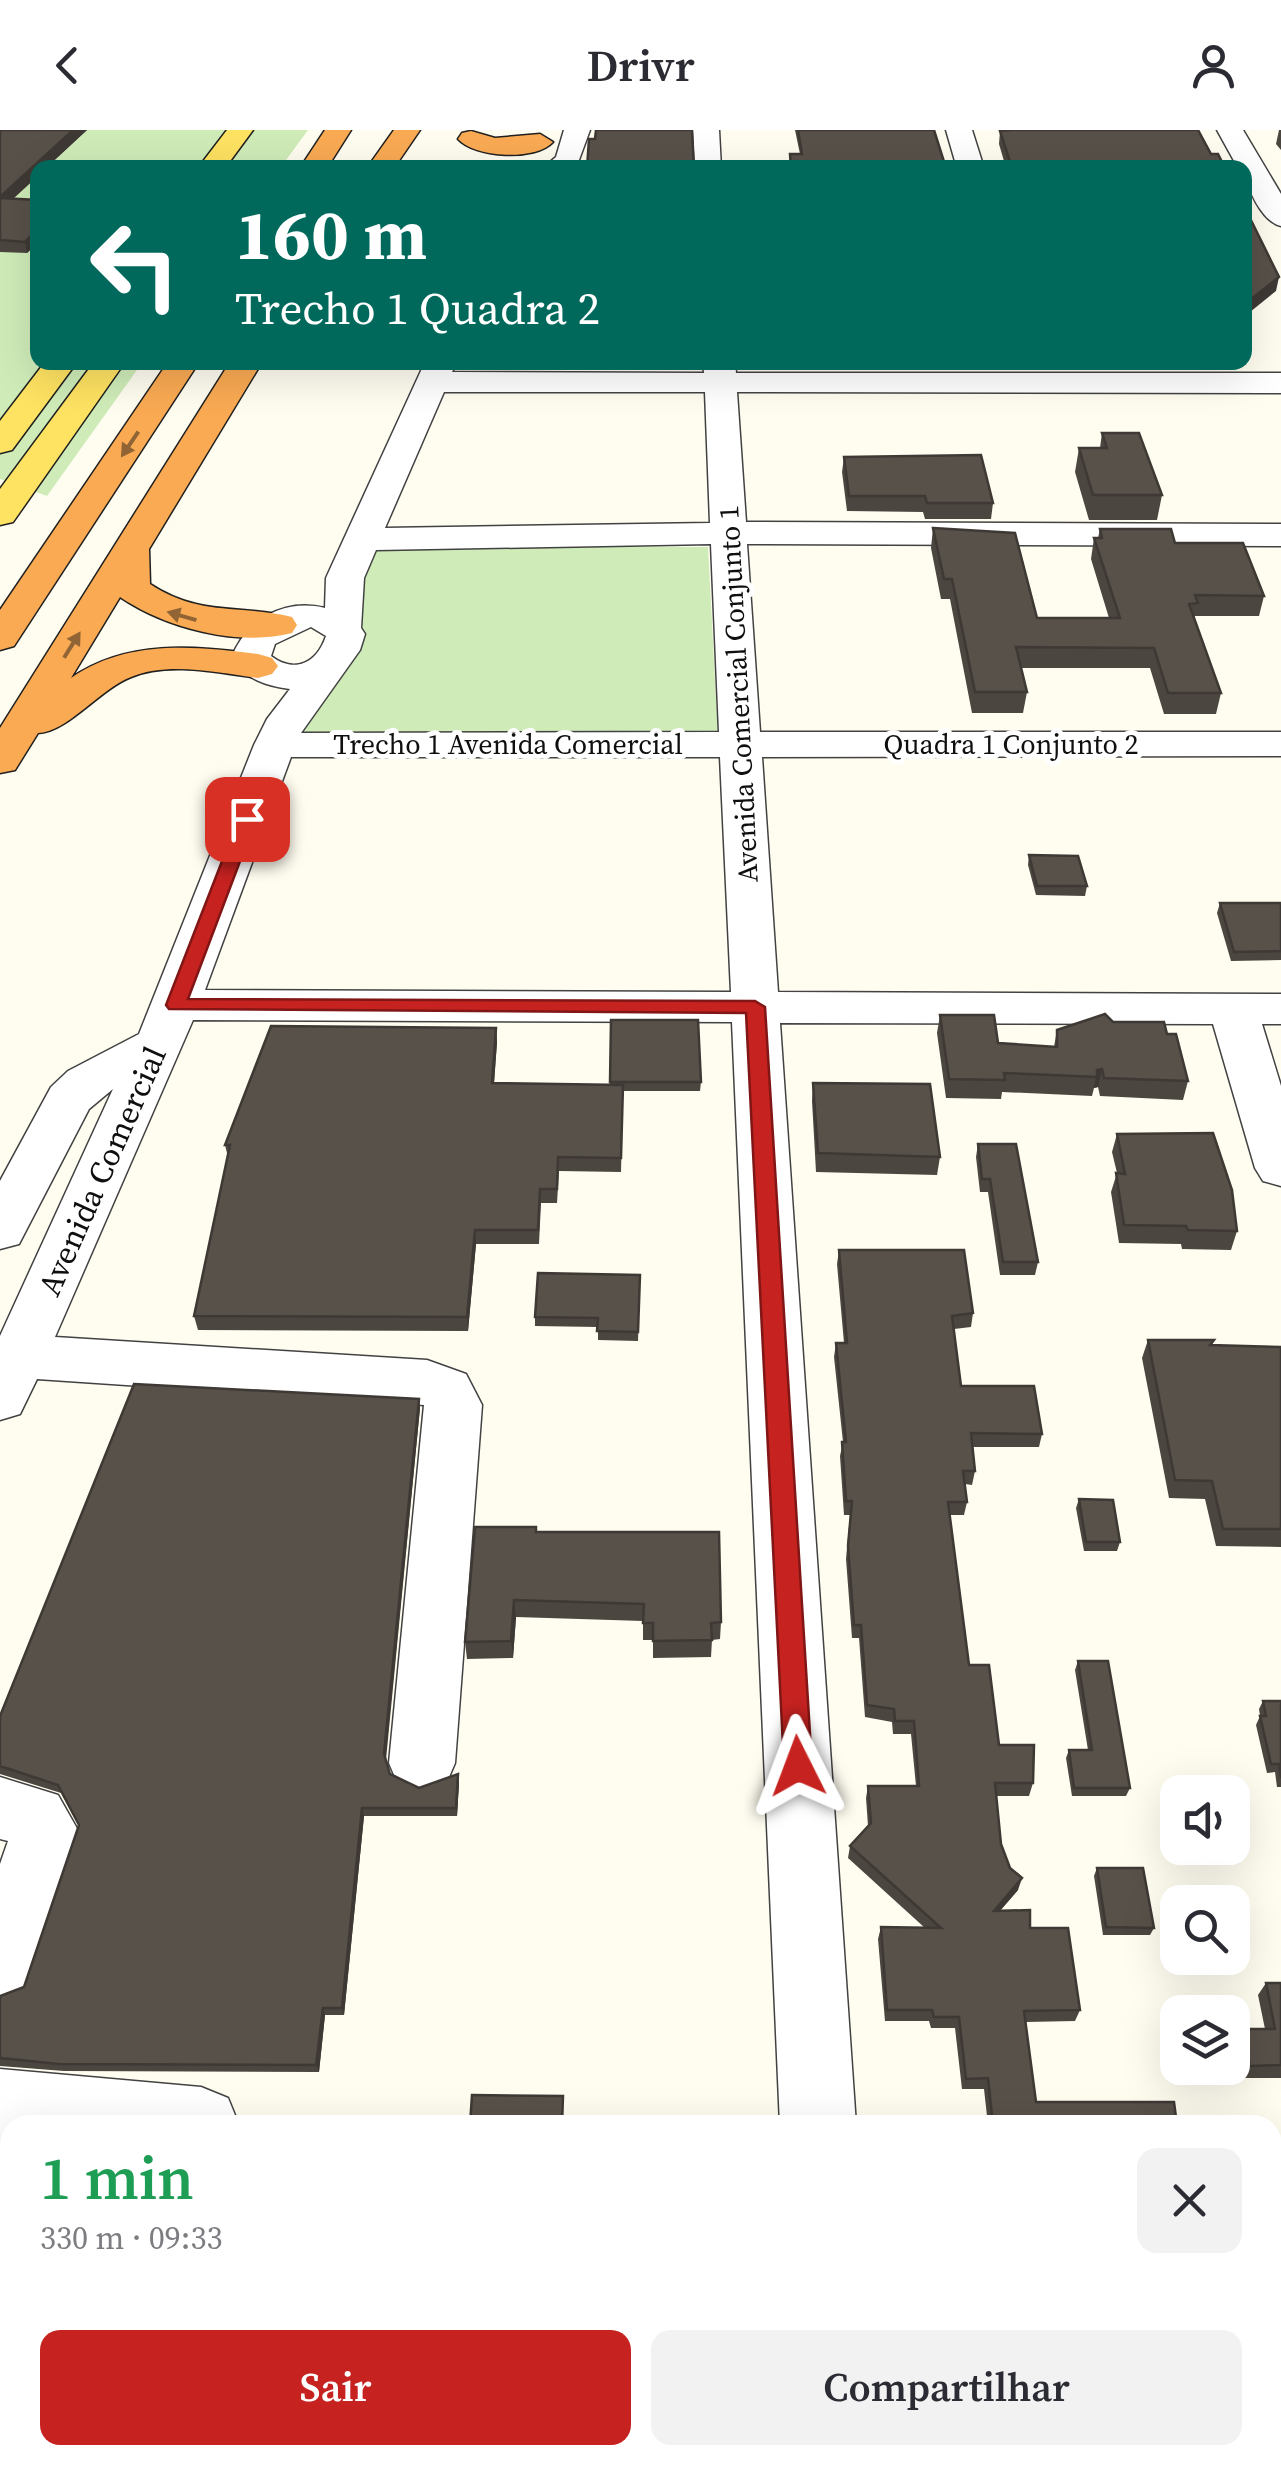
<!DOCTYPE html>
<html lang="pt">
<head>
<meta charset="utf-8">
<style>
	body { margin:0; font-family:"Source Serif 4",serif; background:#f2f2f3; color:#2b2b33; height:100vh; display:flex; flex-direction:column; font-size:38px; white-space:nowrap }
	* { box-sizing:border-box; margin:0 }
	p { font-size:32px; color:#7c7c81 }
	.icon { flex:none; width:55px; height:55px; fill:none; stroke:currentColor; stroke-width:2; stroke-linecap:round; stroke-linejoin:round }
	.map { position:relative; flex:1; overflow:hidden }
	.panel { position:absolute; left:0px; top:1985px; width:1282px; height:350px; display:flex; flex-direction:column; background:#fff; border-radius:30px 30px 0 0; box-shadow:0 10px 40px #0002 }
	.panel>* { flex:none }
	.banner { position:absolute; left:30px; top:30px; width:1222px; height:210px; border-radius:20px; box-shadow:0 10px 40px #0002; background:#00695c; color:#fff; overflow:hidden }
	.fabs { position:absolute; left:1160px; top:1645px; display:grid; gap:20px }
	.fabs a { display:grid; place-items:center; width:90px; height:90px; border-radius:20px; background:#fff; box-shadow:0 10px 40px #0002; font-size:50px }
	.pin { position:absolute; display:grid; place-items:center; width:85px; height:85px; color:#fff; margin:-42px; border-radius:20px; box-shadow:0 5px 15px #0006 }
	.me { position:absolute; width:110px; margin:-55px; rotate:357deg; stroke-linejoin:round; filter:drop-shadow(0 0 8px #0008) }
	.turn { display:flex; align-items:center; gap:35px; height:210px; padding:0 40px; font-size:45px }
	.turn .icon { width:130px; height:130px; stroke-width:2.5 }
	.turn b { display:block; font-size:70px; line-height:85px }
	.round { display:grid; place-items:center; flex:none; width:105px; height:105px; border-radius:20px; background:#f2f2f3 }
	.summary { display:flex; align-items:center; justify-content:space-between; height:170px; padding:0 40px }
	h1 { font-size:60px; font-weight:600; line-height:75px; color:#1e9e55 }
	.primary-button { display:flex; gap:20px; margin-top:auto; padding:20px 40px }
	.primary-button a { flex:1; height:115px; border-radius:20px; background:#c52220; color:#fff; font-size:40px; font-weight:600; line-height:115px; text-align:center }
	.primary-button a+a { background:#f2f2f3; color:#2b2b33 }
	header { display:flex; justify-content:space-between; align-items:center; height:130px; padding:0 40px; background:#fff; font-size:45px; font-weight:600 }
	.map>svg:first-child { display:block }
	.green { fill:#cfecb8 }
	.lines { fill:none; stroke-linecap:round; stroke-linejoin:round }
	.minor-casing { stroke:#424242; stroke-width:3 }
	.major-casing { stroke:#202020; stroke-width:3 }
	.highway-casing { stroke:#202020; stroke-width:3 }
	.minor { fill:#fff; fill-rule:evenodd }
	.major { fill:#fee262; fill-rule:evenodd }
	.highway { fill:#faaa53; fill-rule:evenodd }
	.wall { fill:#4c4640 }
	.shaded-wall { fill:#3e3934 }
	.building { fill:#58514a; stroke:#3e3934; stroke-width:2.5 }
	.oneway { fill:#906434 }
	.route { fill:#c52220; stroke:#801615; stroke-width:2.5 }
	.labels { text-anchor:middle; stroke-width:10; stroke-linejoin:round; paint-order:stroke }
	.far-street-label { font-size:28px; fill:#0f0f0f; stroke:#fff }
	.street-label { font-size:32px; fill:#0f0f0f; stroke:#fff }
</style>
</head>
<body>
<header><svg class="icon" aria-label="back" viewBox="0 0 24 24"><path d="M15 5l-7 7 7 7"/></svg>Drivr<svg class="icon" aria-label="person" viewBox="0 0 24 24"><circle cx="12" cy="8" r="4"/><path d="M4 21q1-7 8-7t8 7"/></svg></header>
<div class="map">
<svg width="1281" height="2335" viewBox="0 0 1281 2335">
	<rect width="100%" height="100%" fill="#fffdf0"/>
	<path class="green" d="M0,0h308l-27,37 -243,1v194l104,1 -95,133 -47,-17z
		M370,416l338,1 10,190 -414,-4 -2,-17 49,-93z"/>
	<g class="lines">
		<defs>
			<path id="minor" d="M564,0h26l-14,38h-33l13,-11z
				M693,0h26l2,38h-26z
				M946,0h26l12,38h-27z
				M1217,0h26l38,64v32c-19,-4 -36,-40 -36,-58h-7z
				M425,232h32l-5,10 252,1 -1,-11h32l1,11h545v20l-544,-1 9,130 535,2v22l-534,-2 13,188h521v24l-519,1 16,235 503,2v30h-19l19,62v100l-18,-5 -8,-13 -42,-144 -433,-1 76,1102h-76l-48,-1103 -539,-2 -138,317 372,23 39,14 16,31 -27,358 -9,21 -24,9 -24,-9 -9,-21 35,-358 -387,-26 -17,35 -20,6v-84l113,-247 -24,20 -70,135 -19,5v-68l51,-94 17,-16 71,-37 115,-289 13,-26 23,-30c-24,-3 -44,-10 -59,-30 14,-39 53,-61 94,-51l1,-30zM444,262h261l5,131 -325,5zM711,414l8,188 -418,1 59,-83 5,-16 -4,-6 3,-50 12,-28zM311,497l15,9c-9,27 -31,38 -55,20l4,-12zM291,627h429l11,235 -526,-2z
				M0,1647l58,18 21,37 -54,161 -25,10v-139l8,-23 -8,-2z
				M0,1939l201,18 27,11 11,27h-229v90l-10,-2z
				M178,2325h84l-3,10h-84z
				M308,2325h84l-1,10h-84z
				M794,2325h84l1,10h-84z"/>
			<path id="major" d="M227,0h26l-28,38h-27z
				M45,232h32l-65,88 -12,3v-32z
				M94,232h31l-112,160 -13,3v-36z"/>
			<path id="highway" d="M325,0h26l-24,38h-27z
				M394,0h26l-26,38h-27z
				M471,1l24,7 45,-4 13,8c-17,19 -78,16 -95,-3l4,-6z
				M168,232h31l-185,284 -14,4v-40z
				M230,232h32l-113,187 1,35c50,33 88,20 142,33l5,8 -5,8c-55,14 -126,-5 -172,-36l-49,81c56,-39 123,-32 187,-24l14,4 6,8 -6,8 -14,4c-39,-5 -89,-17 -127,-1 -31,12 -65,56 -93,56l-23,37 -15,3v-45z"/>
		</defs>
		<use href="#minor" class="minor-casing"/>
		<use href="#major" class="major-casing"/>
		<use href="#highway" class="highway-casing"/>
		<use href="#minor" class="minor"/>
		<use href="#major" class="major"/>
		<use href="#highway" class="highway"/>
	</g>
	<path class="wall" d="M0,0h87l-41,38h-8l-26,31 26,1v42l-11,11 -27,-1z
		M795,0h139l12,38h-157l1,-14h10z
		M1008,0h190l13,24 14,14h-219l-7,-24 1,-13z
		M1279,0h2v20l-5,-6z
		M828,232h141l-141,3z
		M1125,232h68l-1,7h-68z
		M1102,303l60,62 -5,25h-68l-14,-48 4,-24h21z
		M844,327l149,46 -2,16h-66l-2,-7 -76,-1 -5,-39z
		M933,398l104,90h72l-18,-59 3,-21h4l2,-9 75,14 89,53 -5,20h-64l-1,2 27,75 -5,21h-52l-14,-46h-129l6,24 -4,21h-51l-22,-114h-9l-10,-51z
		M1029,725l58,31 -2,10 -49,-1 -8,-30z
		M1220,773l61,1v56l-50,1 -14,-48z
		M940,885l58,28 56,4 3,-17 56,-8 54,12 21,47 -5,19 -83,-4 -2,-9 -4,1 -2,8 -90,-4 -1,7 -55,-1 -9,-65z
		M611,890l90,62 -1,9h-77l-2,81 -62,-1 -2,32h-16l-2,41h-63l-8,87 -270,-1 -4,-14 34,-159 -3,-12 271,-117 1,14 -3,41 116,2z
		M813,953l127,74 -3,18 -121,-3 -4,-71z
		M1117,1004l120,97 -6,19 -49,-1 -1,-5 -62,-1 -8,-51 6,-19 -5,-21z
		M978,1014l60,118 -3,13h-35l-12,-83h-8l-4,-35z
		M839,1120l134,63 -2,14 -17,2 7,57 81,48 -3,13h-67l3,24 -3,14 -7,-1 2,18 -3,13h-14l19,150 30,80 34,38 -4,13h-33l5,48 17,46 -18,21 30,17 50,82 -5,11 -49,1 10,80 141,23h-189l-4,-36h-22l-7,-61h-24l-2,-7h-44l-7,-82 3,-12 44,1 -77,-70 2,-12 18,-20 -2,-28 2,-12h48l-5,-52h-18l-1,-12 -27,-5 -6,-79h-7l-6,-79 4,-44h-6l-4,-59 3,-14 -9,-85 2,-14h8l-7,-79z
		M640,1145l-2,66 -40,-1v-13l-63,-1v-9z
		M1148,1210h66l-2,5 69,2v200l-65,-1 -11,-47 -36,-1 -27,-140z
		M419,1269l1,9 -34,352 4,14 29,14 39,-14 1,9 -2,33h-93l-20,199h-19l-6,57 -255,-1 -64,-5v-70l24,-9 55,-161 -18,-33 -61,-19v-58z
		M1079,1369l41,43 -3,9h-33l-8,-43z
		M536,1402l185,90 -1,17 -8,1 -1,17 -58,1v-18h-10v-19l-127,-4 -3,41 -46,1 -2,-17z
		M1078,1531l52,127 -4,8h-54l-6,-38 3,-8h19l-13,-80z
		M1263,1571h18v86h-4l-2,-15 -8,1 -11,-48 4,-9 -1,-7z
		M1097,1738l57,60 -4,7h-47l-9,-59z
		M1266,1853h15v95h-39l-7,-37 8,-12h22l-7,-34z"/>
	<path class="shaded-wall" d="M73,0h14l-41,38h-8v8l-37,34 -1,-13z
		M38,98v14l-11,11 -2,-11z
		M1279,147l-3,14 -31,25v-12z
		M496,898l1,14 -4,55 -1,-14z
		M1102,939l-4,18 -4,1 3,-18z
		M475,1100l1,14 -8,87 -1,-14z
		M419,1269l1,9 -35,355 -1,-9z
		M514,1470l2,17 -3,41 -2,-17z
		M458,1644l1,9 -2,33 -1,-8z
		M362,1678l2,8 -20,199 -2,-7z
		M1022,1748l-4,12 -28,32 4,-11z
		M323,1878l2,7 -6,57 -3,-7z"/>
	<path class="building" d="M0,0h73l-73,67z
		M596,0h96l2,38h-107l2,-29h6z
		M798,0h136l12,38h-155l-1,-14h12z
		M1013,0h185l13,24h7l7,14h-213l-12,-37z
		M0,68l38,2v28l-13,14 -25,-2z
		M1245,78l34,69 -34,27z
		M1102,303h37l23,62h-69l-14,-47h28z
		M981,325l12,48h-66l-2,-7h-76l-5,-39z
		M933,398l82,5 22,85h83l-26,-80h8l-2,-9h71l4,14h68l21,53 -69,-1 3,8 -9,1 32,89h-53l-14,-45 -138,-1 11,45h-52l-23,-113h-8z
		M1029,725l49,1 9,30h-50z
		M1220,773h61v48l-47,1z
		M1105,884l8,8h51l3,12h9l12,47 -84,-3 -2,-9 -5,1v7l-93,-4 1,7 -56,-1 -9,-64h54l4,28 59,4v-17z
		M611,890h87l3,62h-91z
		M271,896l225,2 -4,55 131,2 -2,73 -63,-1 -1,32h-17l-2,41h-63l-8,87 -273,-1 36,-171h-5z
		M813,953l117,1 10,73 -122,-4z
		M1213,1003l19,57 5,41 -49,-1 -2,-4 -62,-1 -8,-52 9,1 -8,-40z
		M978,1014h38l22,118h-35l-13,-83h-8z
		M839,1120h125l9,63 -21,3 9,70h73l8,48 -71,-1 4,38h-12l4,31h-19l21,163h20l10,80h35l-1,38h-38l6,61 9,24 12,10 -28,33 36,-1v18h38l12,82 -56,1 12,91h138l3,23h-184l-5,-47 -22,1 -7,-62h-25l-2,-7h-45l-6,-83 60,1 -91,-82 21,-23 -3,-37h51l-5,-65h-19l-1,-12 -27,-4 -6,-80h-7l-6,-79 4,-45h-6l-4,-59h4l-10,-99h11z
		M538,1143l102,2 -2,57 -41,-1 1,-13 -63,-1z
		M1148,1210h66l-4,5 71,2v182h-58l-11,-48 -37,-1z
		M134,1254l285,15 -35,355 6,20 29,14 39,-14 -2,34h-94l-20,200h-19l-7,57 -257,-1 -59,-6v-62l24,-9 55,-162 -21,-40 -58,-19v-50z
		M1079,1369l34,1 7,42h-34z
		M475,1397h61v5h183l2,90 -10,1 1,17 -59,1v-18h-10l1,-19 -130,-4 -3,41 -46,1z
		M1078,1531h30l22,127h-56l-5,-38h23z
		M1263,1571h18v77l-2,-14h-8l-11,-48h6z
		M1097,1738h46l11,60 -48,-1z
		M1266,1853h15v82l-31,1 -7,-37h32z
		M472,1965l91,1 -1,29h-92z
		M9,2063l1,262h159l-1,4 3,5h85l5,-9h41v8l27,2h-329v-254h8z"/>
	<defs><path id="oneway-solid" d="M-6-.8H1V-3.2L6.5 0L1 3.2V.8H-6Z" transform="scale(2.5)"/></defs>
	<g class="oneway">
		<use href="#oneway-solid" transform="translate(130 314) rotate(124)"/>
		<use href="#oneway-solid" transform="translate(182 486) rotate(-164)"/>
		<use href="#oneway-solid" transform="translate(72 515) rotate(-58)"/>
	</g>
	<path class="route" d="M240,685l16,4 -68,180 567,2 10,6 47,759 -4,8 -10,4 -10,-4 -4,-8 -38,-753 -577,-4 -3,-4z"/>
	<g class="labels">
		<g class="far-street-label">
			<text transform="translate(738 564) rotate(-93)" y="10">Avenida Comercial Conjunto 1</text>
			<text x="508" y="624">Trecho 1 Avenida Comercial</text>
			<text x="1011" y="624">Quadra 1 Conjunto 2</text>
		</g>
		<g class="street-label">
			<text transform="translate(102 1041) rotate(-66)" y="11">Avenida Comercial</text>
		</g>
	</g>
</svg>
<div class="fabs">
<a><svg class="icon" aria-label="sound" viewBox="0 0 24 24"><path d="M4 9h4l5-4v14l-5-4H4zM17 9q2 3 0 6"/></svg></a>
<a><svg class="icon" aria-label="search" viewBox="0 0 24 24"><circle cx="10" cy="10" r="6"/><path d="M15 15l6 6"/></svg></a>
<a><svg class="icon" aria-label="layers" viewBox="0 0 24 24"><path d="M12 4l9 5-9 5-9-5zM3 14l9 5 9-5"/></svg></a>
</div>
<div class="pin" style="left:247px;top:689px;background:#d93025"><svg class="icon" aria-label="arrive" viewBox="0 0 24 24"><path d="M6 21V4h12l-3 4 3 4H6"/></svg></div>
<svg class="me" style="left:798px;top:1636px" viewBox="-20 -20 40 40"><path d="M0-17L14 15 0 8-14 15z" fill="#c52220" stroke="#fff" stroke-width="4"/></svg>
<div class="banner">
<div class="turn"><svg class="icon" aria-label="left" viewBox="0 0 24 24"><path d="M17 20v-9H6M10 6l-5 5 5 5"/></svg><div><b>160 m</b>Trecho 1 Quadra 2</div></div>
</div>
<section class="panel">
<div class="summary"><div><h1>1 min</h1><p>330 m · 09:33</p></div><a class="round"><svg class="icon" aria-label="close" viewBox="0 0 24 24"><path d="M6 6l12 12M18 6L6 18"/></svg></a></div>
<div class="primary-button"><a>Sair</a><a>Compartilhar</a></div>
</section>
</div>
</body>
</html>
